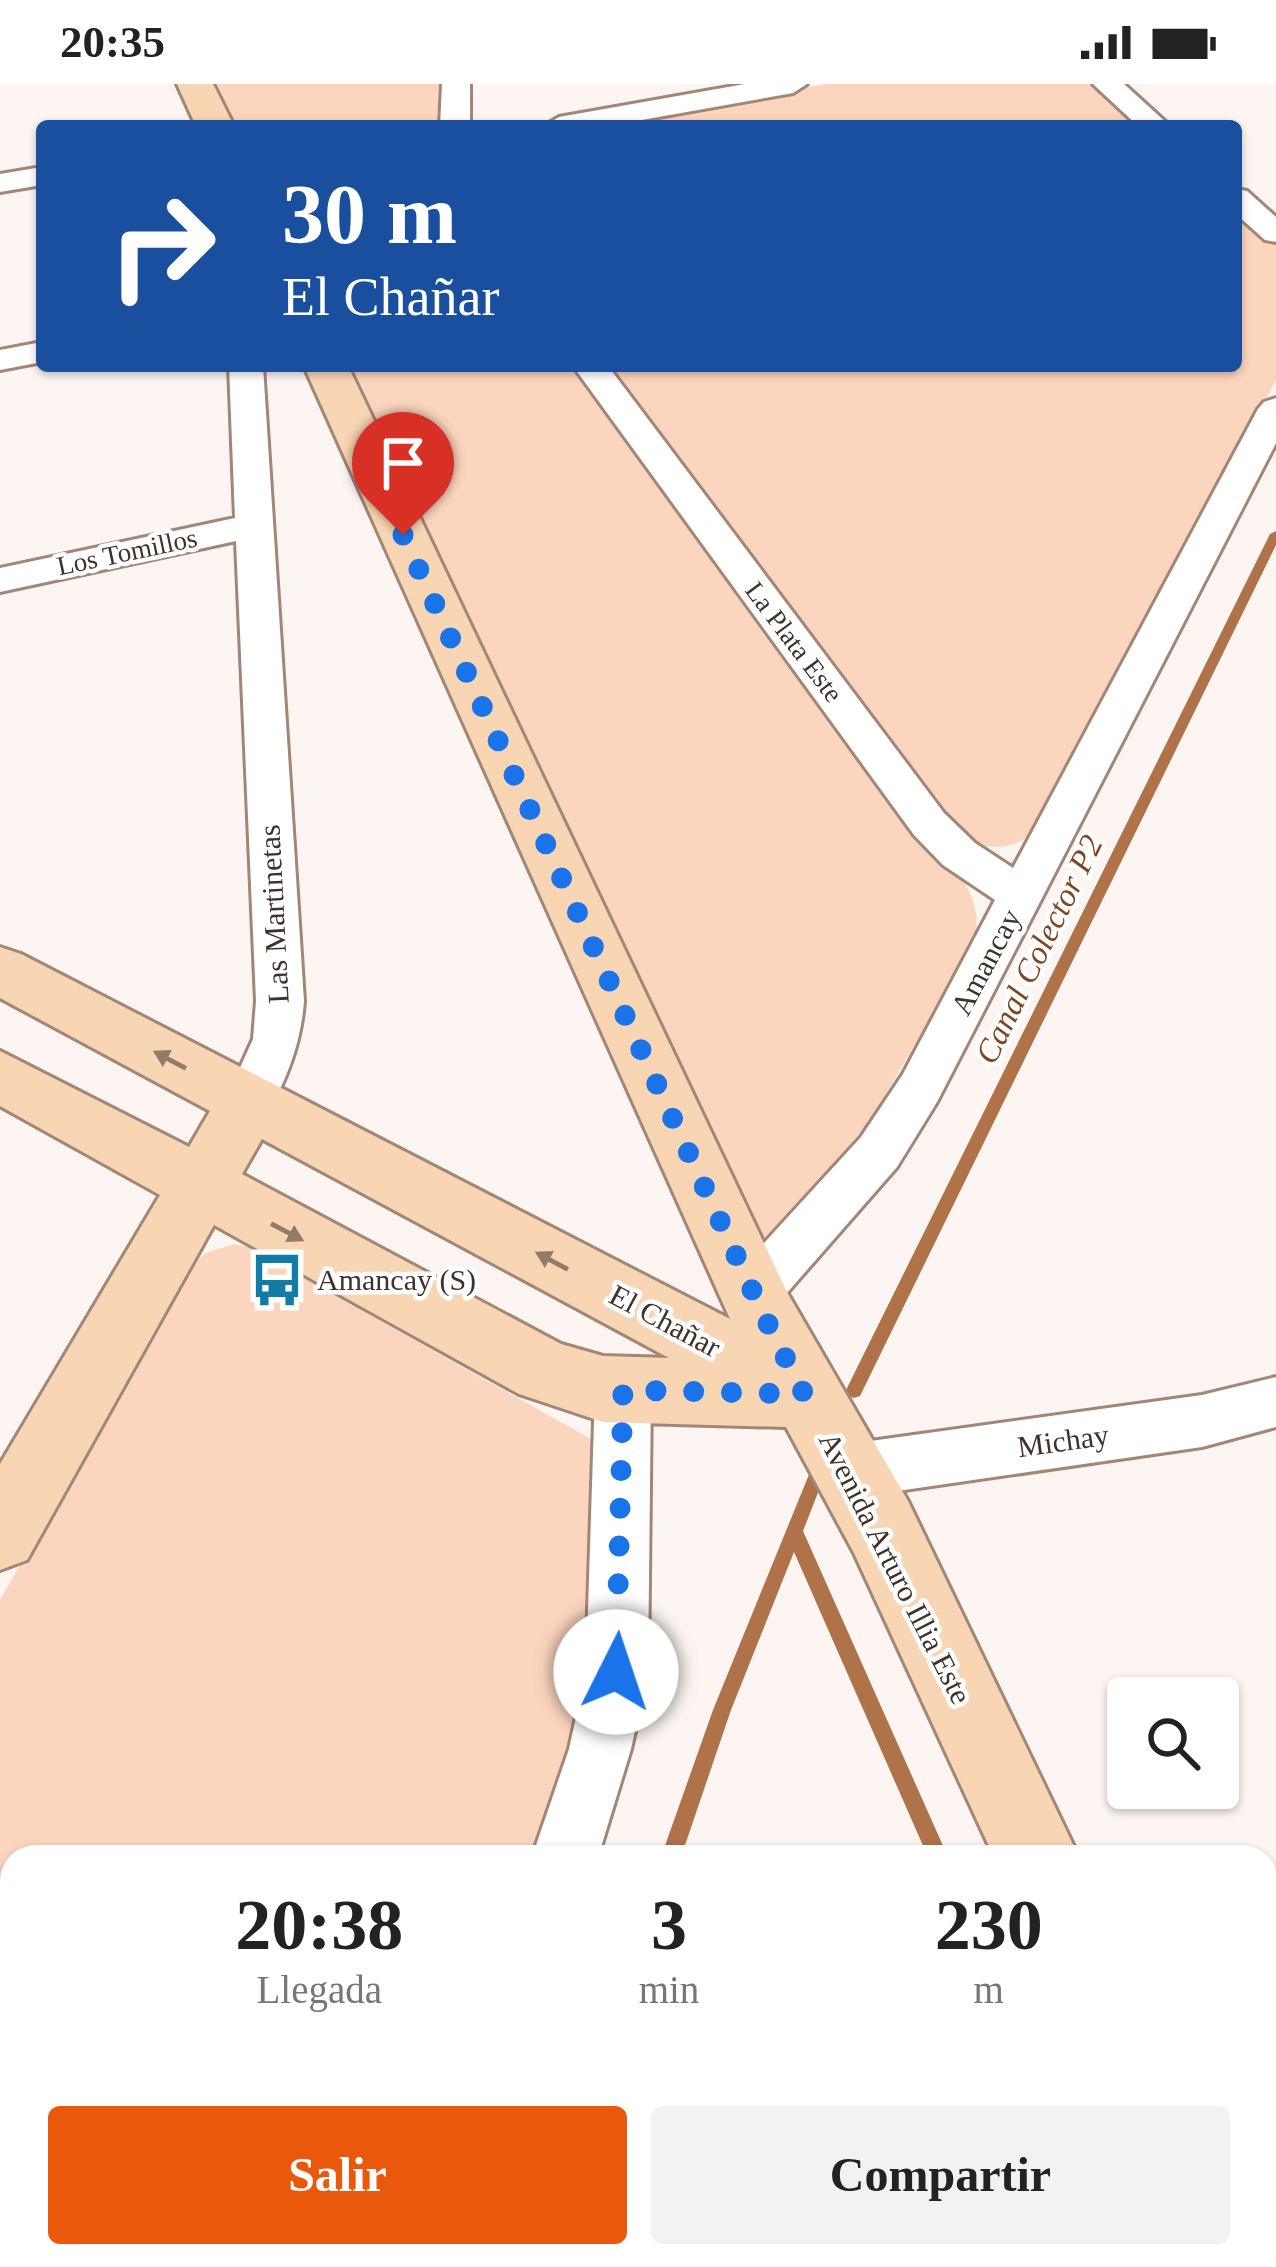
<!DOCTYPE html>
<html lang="es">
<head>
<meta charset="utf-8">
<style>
	body { margin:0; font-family:"Times New Roman",serif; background:#f2f2f2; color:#222; height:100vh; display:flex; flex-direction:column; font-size:45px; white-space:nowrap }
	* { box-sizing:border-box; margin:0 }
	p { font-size:39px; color:#767676 }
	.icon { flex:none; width:66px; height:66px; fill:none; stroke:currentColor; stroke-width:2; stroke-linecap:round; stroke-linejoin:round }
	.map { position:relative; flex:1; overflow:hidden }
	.side { position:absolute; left:0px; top:1761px; width:1278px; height:423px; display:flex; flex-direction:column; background:#fff; border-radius:36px 36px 0 0; box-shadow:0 3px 9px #0004 }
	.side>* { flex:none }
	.banner { position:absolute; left:36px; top:36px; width:1206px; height:252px; border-radius:12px; box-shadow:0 3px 9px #0004; background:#1a4fa0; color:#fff; overflow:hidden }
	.tools { position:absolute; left:1107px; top:1593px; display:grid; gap:24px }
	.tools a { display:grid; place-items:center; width:132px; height:132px; border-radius:12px; background:#fff; box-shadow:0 3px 9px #0004; font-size:60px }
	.pin { position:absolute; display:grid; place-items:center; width:102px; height:102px; color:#fff; margin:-123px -51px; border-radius:50% 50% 50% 0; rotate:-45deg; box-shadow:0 0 12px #0007 }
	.pin .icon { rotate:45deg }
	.me { position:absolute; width:132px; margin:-66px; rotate:4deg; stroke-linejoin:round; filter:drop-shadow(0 0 9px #0008) }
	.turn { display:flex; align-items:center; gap:42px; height:252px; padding:0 48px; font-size:54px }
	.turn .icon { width:156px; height:156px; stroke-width:2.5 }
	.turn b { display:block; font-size:84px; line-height:102px }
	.eta { display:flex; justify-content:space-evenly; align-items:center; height:204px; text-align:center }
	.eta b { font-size:72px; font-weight:700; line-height:84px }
	.primary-button { display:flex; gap:24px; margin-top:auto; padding:24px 48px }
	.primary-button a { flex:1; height:138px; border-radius:12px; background:#ea580c; color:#fff; font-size:48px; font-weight:700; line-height:138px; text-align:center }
	.primary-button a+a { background:#f2f2f2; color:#222 }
	.status { display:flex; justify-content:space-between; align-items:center; height:84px; padding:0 60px; background:#fff; direction:ltr }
	.status svg { height:33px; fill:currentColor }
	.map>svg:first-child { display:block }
	.green { fill:#fcd5be }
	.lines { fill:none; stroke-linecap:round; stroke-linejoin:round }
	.stream { fill:#af7249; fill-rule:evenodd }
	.street-casing { stroke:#a38675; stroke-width:6 }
	.secondary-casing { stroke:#a38675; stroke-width:6 }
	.street { fill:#fff; fill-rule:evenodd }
	.secondary { fill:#f9d6b3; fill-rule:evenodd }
	.oneway { fill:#927c68 }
	.route { stroke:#1a73e8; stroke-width:21; stroke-dasharray:0 37.8 }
	.labels { text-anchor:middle; stroke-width:9; stroke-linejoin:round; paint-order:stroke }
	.far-street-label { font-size:27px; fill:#3e322a; stroke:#fff }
	.street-label { font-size:30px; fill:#3e322a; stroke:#fff }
	.poi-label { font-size:30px; fill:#3e322a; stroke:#fff; text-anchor:start }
	.water-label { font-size:33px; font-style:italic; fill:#7e4721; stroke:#fff }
</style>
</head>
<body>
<div class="status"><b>20:35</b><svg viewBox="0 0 49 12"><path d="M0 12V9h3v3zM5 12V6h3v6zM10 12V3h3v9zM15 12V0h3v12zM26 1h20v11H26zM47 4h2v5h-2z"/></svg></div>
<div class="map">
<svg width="1276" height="2183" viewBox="0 0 1276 2183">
	<rect width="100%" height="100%" fill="#fcf5f1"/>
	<path class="green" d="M209,0h234l-1,37 -3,5h-210z
		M826,0h270l47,42h-549z
		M1236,124l40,35v137l-240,449c-21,24 -53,21 -79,7l-352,-470h631z
		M342,282h230l342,464c37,34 73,61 60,115l-105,177 -110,131z
		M234,1160l14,3 359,201 -7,166 -52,243h-536v399h399l-4,11h-407v-667l188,-332 18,-15z
		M756,2172h300l4,11h-307z"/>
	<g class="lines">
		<path class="stream" d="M1276,447v14l-416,851 -6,2 -6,-2 -2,-5 2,-5 422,-852z
			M818,1380l6,2 2,6 -23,59 145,326h-20l-134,-305 -63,158 -50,147h-20l52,-147 97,-238 2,-6z
			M536,2172h22l-3,11h-22z
			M1103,2172h22l5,11h-22z"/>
		<defs>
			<path id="street" d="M442,0h28v42h-30z
				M745,0h62l-14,9 -185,33h-64l15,-9z
				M1093,0h31l46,42h-32z
				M42,83v18l-42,7v-18z
				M1236,105l11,2 29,26v25l-11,-2 -29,-26z
				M42,258v20l-42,8v-20z
				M229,282h34l41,635c-3,42 -17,77 -37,114l-17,6 -17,-6 -8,-14 28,-62 3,-38 -20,-460 -236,51v-24l235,-50z
				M573,282h35l336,447 31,30 38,25 245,-459 6,-7 12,-4v45l-339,659 -40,65 -125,143 -19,6 -19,-6 -8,-17 8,-17 127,-139 42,-63 92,-174 -52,-35 -29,-30z
				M623,1282l20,7 8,18 -3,281 -17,77 -33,108h-66l37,-108 17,-77 9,-281 8,-18z
				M1276,1293v50l-74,20 -353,51 -20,-8 -9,-19 9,-19 20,-8 353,-49z
				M394,2172h74l-4,11h-74z"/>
			<path id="secondary" d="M177,0h36l21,42h-38z
				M304,282h44l440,928 120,207 171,356h-85l-140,-304 -68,-126 -183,-5 -84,-28 -305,-169 -187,335 -27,10v-106l160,-269 -160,-89v-55l189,96 21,-36 -210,-113v-51l21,7 709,365zM262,1055l407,219 -66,-2 -42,-12 -319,-170z
				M1266,2157l10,26h-95l-4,-11h89z"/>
		</defs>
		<use href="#street" class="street-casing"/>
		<use href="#secondary" class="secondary-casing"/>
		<use href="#street" class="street"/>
		<use href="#secondary" class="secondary"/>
	</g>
	<defs><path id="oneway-solid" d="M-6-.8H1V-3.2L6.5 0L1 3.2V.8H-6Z" transform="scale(3)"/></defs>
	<g class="oneway">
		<use href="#oneway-solid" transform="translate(170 976) rotate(-152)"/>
		<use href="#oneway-solid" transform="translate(287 1148) rotate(28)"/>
		<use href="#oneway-solid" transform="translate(552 1177) rotate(-152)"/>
	</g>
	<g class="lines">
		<path class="route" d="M403,451l361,781 40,78 -181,-4 -7,282"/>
	</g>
	<defs>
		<symbol id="bus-bare" viewBox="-9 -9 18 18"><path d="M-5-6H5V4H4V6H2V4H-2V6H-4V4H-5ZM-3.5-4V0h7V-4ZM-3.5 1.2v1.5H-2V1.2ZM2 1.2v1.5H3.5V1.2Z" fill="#117da6" stroke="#fff" stroke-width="2.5" paint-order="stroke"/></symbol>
	</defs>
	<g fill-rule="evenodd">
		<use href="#bus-bare" x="239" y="1158" width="76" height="76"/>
	</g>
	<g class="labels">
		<g class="far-street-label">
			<text transform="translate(127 468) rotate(-12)" y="9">Los Tomillos</text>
			<text transform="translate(794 558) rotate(53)" y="9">La Plata Este</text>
		</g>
		<g class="street-label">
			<text transform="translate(274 830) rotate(-93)" y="10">Las Martinetas</text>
			<text transform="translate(986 878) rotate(-62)" y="10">Amancay</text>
			<text transform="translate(665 1237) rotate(28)" y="10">El Chañar</text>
			<text transform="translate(1063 1357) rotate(-8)" y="10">Michay</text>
			<text transform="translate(895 1484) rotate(63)" y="10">Avenida Arturo Illia Este</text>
		</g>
		<g class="poi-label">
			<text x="317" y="1206">Amancay (S)</text>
		</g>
		<g class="water-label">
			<text transform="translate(1038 865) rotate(-64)" y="12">Canal Colector P2</text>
		</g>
	</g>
</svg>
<div class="tools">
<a><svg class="icon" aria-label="search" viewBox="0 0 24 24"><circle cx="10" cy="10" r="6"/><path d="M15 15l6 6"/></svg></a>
</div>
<div class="pin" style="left:403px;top:451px;background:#d93025"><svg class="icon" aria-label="arrive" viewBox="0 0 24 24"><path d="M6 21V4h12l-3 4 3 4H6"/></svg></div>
<svg class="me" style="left:616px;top:1588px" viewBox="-20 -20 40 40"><circle r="19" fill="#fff"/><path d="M0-13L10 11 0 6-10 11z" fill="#1a73e8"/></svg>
<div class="banner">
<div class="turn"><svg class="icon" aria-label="right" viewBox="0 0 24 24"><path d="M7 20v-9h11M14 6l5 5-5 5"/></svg><div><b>30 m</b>El Chañar</div></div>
</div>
<section class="side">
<div class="eta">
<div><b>20:38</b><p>Llegada</p></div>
<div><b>3</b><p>min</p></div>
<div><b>230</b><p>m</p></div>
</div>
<div class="primary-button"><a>Salir</a><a>Compartir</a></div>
</section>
</div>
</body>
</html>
